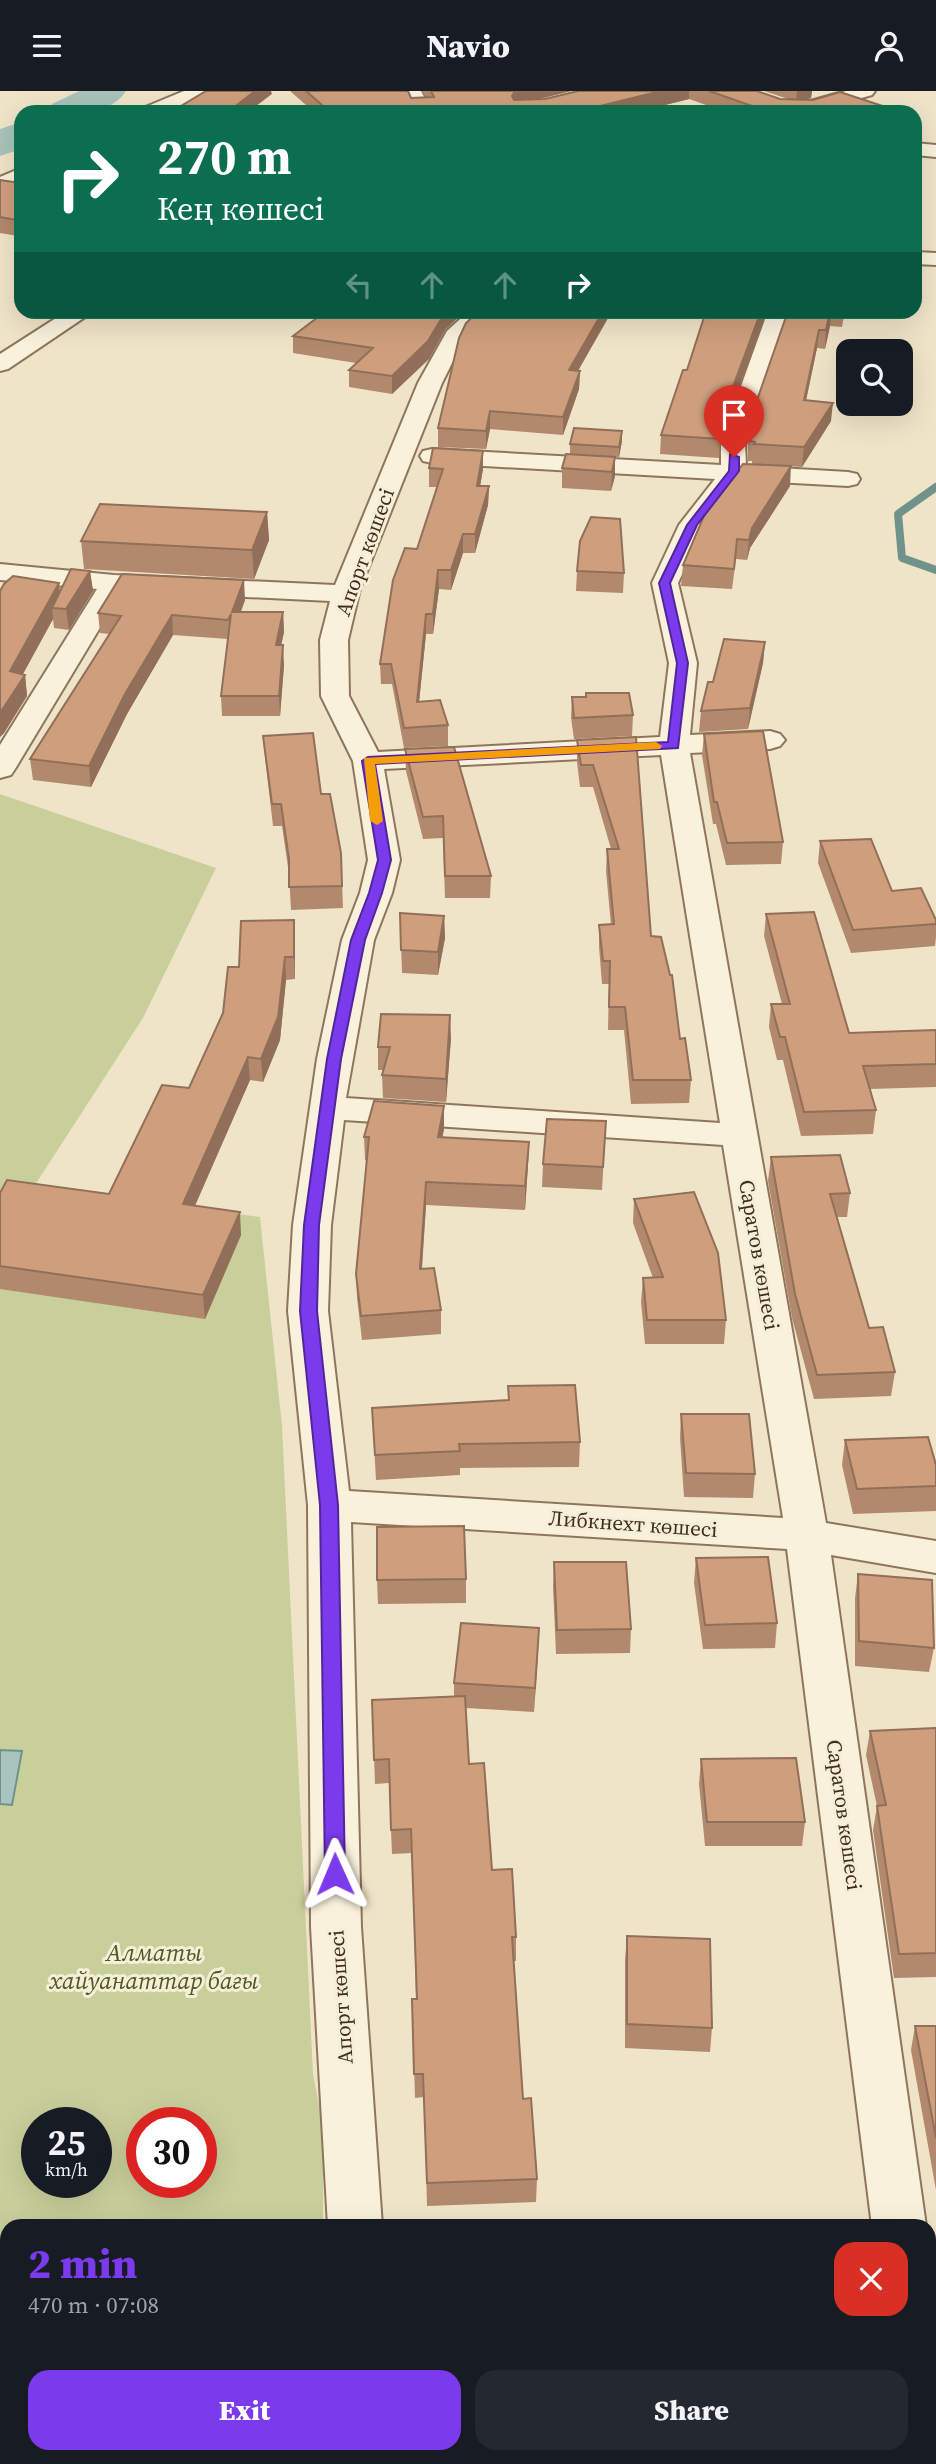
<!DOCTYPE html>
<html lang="en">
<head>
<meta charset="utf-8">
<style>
	body { margin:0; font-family:"Source Serif 4",serif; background:#242831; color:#f1f3f6; height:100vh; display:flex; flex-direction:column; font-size:26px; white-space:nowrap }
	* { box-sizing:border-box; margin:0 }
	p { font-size:23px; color:#9ea1a6 }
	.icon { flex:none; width:38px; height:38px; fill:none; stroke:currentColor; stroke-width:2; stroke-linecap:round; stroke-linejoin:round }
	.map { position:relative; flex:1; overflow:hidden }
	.details { position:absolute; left:0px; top:2128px; width:936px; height:245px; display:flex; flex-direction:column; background:#171b24; border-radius:21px 21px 0 0; box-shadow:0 7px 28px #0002 }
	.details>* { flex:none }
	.hud { position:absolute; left:14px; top:14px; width:908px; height:214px; border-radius:21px; box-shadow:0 7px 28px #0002; background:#0b6e4f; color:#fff; overflow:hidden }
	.controls { position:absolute; left:836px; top:248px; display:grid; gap:14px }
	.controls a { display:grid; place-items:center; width:77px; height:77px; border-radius:14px; background:#171b24; box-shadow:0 7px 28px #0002; font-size:35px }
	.speed { position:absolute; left:21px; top:2016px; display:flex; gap:14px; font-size:35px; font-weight:700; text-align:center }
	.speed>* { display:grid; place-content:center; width:91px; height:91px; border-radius:50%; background:#171b24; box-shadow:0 7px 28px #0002; line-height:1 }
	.speed small { font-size:18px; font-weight:400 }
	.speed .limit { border:10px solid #d22; background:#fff; color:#111 }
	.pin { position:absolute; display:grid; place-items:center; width:60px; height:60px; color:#fff; margin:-72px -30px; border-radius:50% 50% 50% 0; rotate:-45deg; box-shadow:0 0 7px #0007 }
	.pin .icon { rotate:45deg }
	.me { position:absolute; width:77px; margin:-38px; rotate:359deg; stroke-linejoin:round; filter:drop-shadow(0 0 5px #0008) }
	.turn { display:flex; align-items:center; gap:24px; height:147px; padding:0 28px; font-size:32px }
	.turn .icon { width:91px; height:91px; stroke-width:2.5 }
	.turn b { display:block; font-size:49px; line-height:60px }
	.lanes { display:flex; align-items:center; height:66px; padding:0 28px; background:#0003; justify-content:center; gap:35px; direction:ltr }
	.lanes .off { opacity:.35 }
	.round { display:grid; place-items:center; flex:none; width:74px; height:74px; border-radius:21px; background:#242831 }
	.head { display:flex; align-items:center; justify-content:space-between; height:119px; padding:0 28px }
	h1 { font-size:42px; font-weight:800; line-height:52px; color:#7c3aed }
	.primary-button { display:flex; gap:14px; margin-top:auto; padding:14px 28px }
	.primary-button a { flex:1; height:80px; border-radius:21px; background:#7c3aed; color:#fff; font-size:28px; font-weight:800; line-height:80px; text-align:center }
	.primary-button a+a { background:#242831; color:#f1f3f6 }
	header { display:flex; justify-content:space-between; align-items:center; height:91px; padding:0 28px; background:#171b24; font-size:32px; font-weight:800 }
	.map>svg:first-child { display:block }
	.green { fill:#c9cf9b; fill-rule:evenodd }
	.water { fill:#a9c4bc; stroke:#6f938a; stroke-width:2 }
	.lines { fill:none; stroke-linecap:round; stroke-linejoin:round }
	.stream { stroke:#6f938a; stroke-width:8 }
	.river { fill:#a9c4bc; fill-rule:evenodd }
	.minor-casing { stroke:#8d765c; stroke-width:4 }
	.minor { fill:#faf1dc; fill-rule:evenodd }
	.wall { fill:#b2896c }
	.shaded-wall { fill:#916f58 }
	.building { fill:#cf9f7d; stroke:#916f58; stroke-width:2 }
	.route { fill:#7c3aed; stroke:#51269a; stroke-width:2 }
	.slow { fill:#f59e0b }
	.labels { text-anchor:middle; stroke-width:6; stroke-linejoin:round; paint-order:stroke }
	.street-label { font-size:21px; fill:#3d2e20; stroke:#f7eed8 }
	.near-park-label { font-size:24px; font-style:italic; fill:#4d5a26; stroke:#f7eed8 }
</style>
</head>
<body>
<header><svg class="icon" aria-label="menu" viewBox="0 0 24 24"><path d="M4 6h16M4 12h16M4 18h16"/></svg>Navio<svg class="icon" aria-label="person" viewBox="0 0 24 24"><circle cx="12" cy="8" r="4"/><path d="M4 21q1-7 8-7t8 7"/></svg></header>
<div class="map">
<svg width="936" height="2373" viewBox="0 0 936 2373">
	<rect width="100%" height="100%" fill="#f0e4c8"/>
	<path class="green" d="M0,703l216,74 -73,150 -108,167 225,32 22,209 31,648 10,52v100h-316v231h318l-1,7h-324zM37,2032h59v59h-59zM142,2032h59v59h-59z"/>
	<path class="water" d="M0,1659l22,1 -10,54 -12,-1z"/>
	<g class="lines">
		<path class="stream" d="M936,396l-38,27 4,44 34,12"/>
		<path class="river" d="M79,0h47c-17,26 -52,21 -80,21l6,-8z
			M21,31v27l-21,7v-27z"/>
		<defs>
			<path id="minor" d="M184,0h24l-3,4 -39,17h-25l2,-4z
				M403,0h18l11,21h-18z
				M846,0h29l-3,4 -60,17h-29l2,-4z
				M915,52l21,2v12l-21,-2z
				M21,77v14l-21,9v-14z
				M915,161l21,1v12l-21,-1z
				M67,220h27l-86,58 -8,2v-17z
				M469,220h25l-30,28 -22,44 -82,206 -12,51 1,56 29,56 282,-15 9,-74 -17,-80 27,-58 36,-46 -283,-16 -9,-2 -3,-5 3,-5 9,-2 289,16v-23l47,-131h22l-45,131 1,24 102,6 9,2 3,5 -3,5 -9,2 -108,-6 -36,47 -26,56 19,80 -7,72 80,-4 10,3 5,6 -5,6 -10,3 -80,4 136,770 110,18v32l-105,-18 95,671h-54l-85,-677 -436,-27 10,405 21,299h-54l-17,-299 -3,-422 -20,-194 5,-86 24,-166 25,-119 18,-47 8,-33 -15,-99 -32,-65 -1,-56 10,-39 -208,-10 -107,178 -4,6 -11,3v-33l97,-156 -97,-9v-16l114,11 221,10 83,-202 29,-52zM661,664l59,368 -374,-25 28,-158 18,-47 8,-33 -16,-91zM344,1029l379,25 60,373 -434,-27 -21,-180 3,-86z
				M929,2331l7,3v39h-34l-1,-7h28z
				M330,2366h58l-1,7h-58z"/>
		</defs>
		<use href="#minor" class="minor-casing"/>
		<use href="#minor" class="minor"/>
	</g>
	<path class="wall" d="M290,0h118l3,7h15l-4,-7h149l-32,8h6l33,-8h179l23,8h8l-24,-8h48l-1,7 -5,2 95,12h-175l-37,-13 -52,13h-323z
		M0,89l21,3 -3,53 -18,-3z
		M479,220h133l-34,60h2l-1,18 -16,46 -73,-6 -4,20 -48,-2v-19z
		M767,220l-47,125 -1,22 -59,-4 1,-19 26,-65z
		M788,220h57l-3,16 -12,-1 -5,23 -8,-1 -11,53 25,20 -29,46 -50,-3v-3h-4v-19l1,-19z
		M445,239l-16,29 -37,35 -43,-7v-17l7,-7 -63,-10v-17z
		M622,350l-3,16 -49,-3v-10z
		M615,366v19l-4,15 -49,-3v-20z
		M429,377l54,1 -3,17h9l-1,19 -13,48h-12l-12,37 -12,-1 -6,45h-7l-7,68 29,23v21l-44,2 -12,-64h-11l-1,-20 57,-177h-8z
		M790,395l-40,62 -3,12 -11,-1 -4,30 -51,-3 2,-21z
		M267,421l2,28 -15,39 -170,-10 -3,-28z
		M90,480l3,20 -24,39 -15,-2 -1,-9 -30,55 2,1 2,21 -23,37 -4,4v-146l59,-8 1,9z
		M577,480l47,2 -1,20 -47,-2z
		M245,509l-4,12h42l1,20 -3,13 3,20 -4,51h-58l-1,-20 7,-57 -55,-4 -46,79 -36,73 -58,-7 -3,-21 79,-125 -9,-1 -2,-20z
		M765,551l-2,21 -15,66 -49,3 2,-21 12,-29z
		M572,606l61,18 -1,21 -58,3 -3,-21z
		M704,643l79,108 -2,22 -55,1 -10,-41h-3l-11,-69z
		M263,645l58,58 20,59 2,55 -52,2 -2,-36 -7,-48h-9l-8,-69z
		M636,646l15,199 40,144 -2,23 -58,1 -7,-74h-16l1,-46h-7l-3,-37v-22h12l-5,-54 1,-22h4l-18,-62h-13l-3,-25v-22z
		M405,658l86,127 -1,22h-45l-2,-60 -20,1 -17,-68z
		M820,750l116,79v17l-1,9 -84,7 -33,-90z
		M400,822l44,3 1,22 -7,37 -36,-2z
		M766,823l83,119 87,-3v57l-66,2 6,21 -3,24 -72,2 -18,-76h-6l-8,-33 2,-23h11l-18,-68z
		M295,851v37l-9,1 -6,60 -17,42 -13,-2 -55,126 46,29 -36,84 -205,-30v-96l109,1 80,-106 34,-75 16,-46z
		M451,947l-5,64 -63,-4 -1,-23 1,-5h-5v-23z
		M444,1015v23l-2,9 87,4 -1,23 -3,45 -99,-5 -4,64 19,41v24l-79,6 -5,-42 -1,-24 11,-113 -2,-1 -1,-23z
		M606,1030l-4,69 -60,-3 1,-23z
		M771,1066l79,36 -3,24h-10l32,111 26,44 -4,24 -77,3 -22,-81 -24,-137z
		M634,1108l92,121 -2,24h-79l-4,-42 2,-24h10l-20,-55z
		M508,1295l72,56 -1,25 -119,1v7l-84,5 -4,-72 136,-8z
		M681,1323l74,60 -2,24 -69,-1 -4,-59z
		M845,1349l91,25v46l-83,3 -11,-49z
		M696,1467l81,65 -2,25 -72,1 -9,-66z
		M554,1471l77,67 -1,24 -74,1 -3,-67z
		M858,1483l76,74 -5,24 -74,-6v-68z
		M466,1488v24l-88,1 -1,-24z
		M538,1561l-4,60 -68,-4 3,56 23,106 24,67v24h-3l10,138 14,80 -1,23 -109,4 -3,-109 -9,1 -3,-99h4l-4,-146 -20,1 -3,-71 -14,1 -3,-84 82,-4v-13z
		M936,1637v249l-42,1 -21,-148 4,-24 -11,-51 4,-24z
		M701,1668l104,63 -3,24h-97l-6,-62z
		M627,1845l85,92 -2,24 -85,-4v-88z
		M915,1935h21v164l-25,-140z"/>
	<path class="shaded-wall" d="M255,0h16l1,3 -24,18h-20z
		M515,0h56l-56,14 -3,-9z
		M661,0h28v8l-52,13h-61z
		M797,0h15l-1,7 -15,4z
		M21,126v18l-3,1 -2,-16z
		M446,220h19l-20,19 -16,29 -37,35v-18z
		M603,220h9l-44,77 1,-18z
		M761,220h6l-48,130 1,-19z
		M831,220l-1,15 -5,23 1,-19z
		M819,239l-2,18 -15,71 2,-19z
		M580,280l-1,18 -16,46v-18z
		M833,312l-2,18 -29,46 2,-20z
		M490,320v18l-4,20v-18z
		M622,340v10l-3,16v-10z
		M483,360v18l-6,35v-18z
		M615,366v19l-4,15 1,-19z
		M791,375l-1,20 -40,62 -3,12 2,-20 3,-12z
		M489,395l-1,19 -13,48v-19z
		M267,421l2,28 -15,39 -2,-29z
		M463,443v19l-12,37v-20z
		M438,479l1,19 -6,45v-20z
		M90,480l3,20 -24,39 -3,-21z
		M244,489l1,20 -12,31 -1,-19z
		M59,492l2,21 -9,4 1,11 -40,73 -3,-21z
		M283,521l1,20 -7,33 -1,-20z
		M426,523v20l-9,88v-20z
		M172,524l1,20 -46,79 -36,73 -2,-21 36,-72z
		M765,551l-2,21 -15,66 2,-21z
		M283,554l1,20 -4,51 -1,-20z
		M25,584l2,21 -23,37 -4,4v-24z
		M444,825l1,22 -7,37v-23z
		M294,829l1,22v37l-1,-22z
		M285,866l1,23 -6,60 -17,42 -2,-23z
		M450,924l1,23 -5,64v-23z
		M248,966l2,23 -65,148 -2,-24z
		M444,1015v23l-6,32v-24z
		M529,1051l-1,23 -3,45v-24z
		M426,1091v23l-6,88v-24z
		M240,1121l1,23 -36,84 -2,-24z
		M539,1537l-1,24 -4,60 1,-24z"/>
	<path class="building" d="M206,0h49l-27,21h-57z
		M306,0h102l3,7 23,-1 -3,-6h84l-3,5 2,4 31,-1 33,-8h83l-85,21h-246z
		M709,0h48l23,8 33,1 27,-8 61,20h-131z
		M0,89l21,3v34l-5,3 -16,-3z
		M326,220h120l-18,30 -36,35 -43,-6 24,-22 -80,-12z
		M479,220h124l-34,59 11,1 -17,46 -73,-6 -4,20 -48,-3 21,-90 7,-15z
		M706,220h55l-41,111v17l-59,-4 22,-65h4z
		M788,220h42l-4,19h-7l-15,70 29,3 -29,44 -50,-3 1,-2 -5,-1 -1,-18z
		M574,337l48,3 -3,16 -49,-3z
		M433,357l50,3 -6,35h12l-14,48h-12l-12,36h-13l-5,44h-7l-9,88 23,-2 8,25 -44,3 -13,-64h-11l13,-84 12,-32 12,1 26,-80 -14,-1z
		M566,363l49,3 -3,15 -50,-4z
		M743,373l48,2 -39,62 -3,12 -12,-1 -3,30 -51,-4 23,-54z
		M100,413l167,8 -15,38 -171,-9z
		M591,426l29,2 4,54 -47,-2 3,-30z
		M71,478l19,2 -24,38 -14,-1z
		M122,483l122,6 -12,32h51l-7,33h7l-4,51h-58l10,-82 -3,6 -56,-5 -47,79 -36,72 -59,-7 91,-143 -23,-3z
		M13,485l46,7 -49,88 15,4 -25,38v-122l4,-7z
		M724,548l41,3 -15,66 -49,3 7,-29h5z
		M586,602h43l4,22 -59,3 -2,-21h14z
		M763,640l20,111 -56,1 -10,-41h-3l-10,-68z
		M313,642l8,61h9l11,59 1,33 -53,1v-28l-8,-55h-9l-9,-68z
		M636,646l15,199 10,1 9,38h2l8,64 5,-1 6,42h-58l-8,-73h-16l1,-46h-7l-4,-36 15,-1 -7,-75h12l-26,-84h-12l-4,-25z
		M454,656l37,129h-46l-2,-60 -20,1 -18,-68z
		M871,748l21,52 29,-3 15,32v4l-83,6 -33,-89z
		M814,821l35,121 87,-3v34l-73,2 13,44 -72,2 -19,-75h-5l-9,-33h19l-24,-90z
		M400,822l44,3 -6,36 -37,-2z
		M294,829v37h-9l-7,60 -17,42 -13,-2 -65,147 57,8 -37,83 -203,-29v-73l7,-13 102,14 53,-109 27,3 34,-75 5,-46h11l2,-46z
		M381,923l69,1 -4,64 -64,-4 8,-28h-12z
		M374,1010l70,5 -6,31 91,5 -4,44 -99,-4 -6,87 14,-1 7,42 -80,6 -5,-42 13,-137h-5z
		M547,1028l59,2 -3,46 -60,-3z
		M840,1064l10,38 -20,1 39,134 14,-1 12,45 -78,3 -22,-81 -24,-137z
		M694,1101l24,61 8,67h-79l-4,-42 20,-1 -29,-78z
		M575,1294l5,57 -121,2 1,7 -85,4 -3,-47 137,-8 -1,-14z
		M681,1323h68l6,60 -69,-1z
		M928,1346l8,28v21l-79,3 -12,-49z
		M464,1435l2,53 -89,1v-53z
		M768,1466l9,66 -72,2 -9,-67z
		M554,1471h72l5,67 -74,1z
		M858,1483l74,6 2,68 -75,-7z
		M461,1532l78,5 -4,60 -81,-5z
		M465,1605l4,68 15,-1 8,107 20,-1 4,68h-4l11,162 8,-1 6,81 -110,4 -4,-109h-9l-2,-75h5l-6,-170 -20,1 -2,-71 -15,1 -2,-60z
		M936,1637v225l-37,1 -22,-148 9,-1 -16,-74z
		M796,1667l9,64h-98l-6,-63z
		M627,1845l83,3 2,89 -85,-4z
		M915,1935h21v112z
		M532,2366h55v7h-54z"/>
	<path class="route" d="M730,363l9,3v14l-42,54 -27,58 18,80 -10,85 -303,16 16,96 -9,33 -17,47 -24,119 -22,166 -2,86 21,194 7,369 -3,6 -7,2 -7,-2 -3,-6 -5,-369 -20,-194 4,-86 23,-166 24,-119 18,-47 9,-33 -16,-99 6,-4 300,-15 9,-79 -18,-80 28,-58 42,-54z"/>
	<path class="slow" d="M656,651l6,4 -2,3 -285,15 8,57 -6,4 -7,-4 -6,-63z"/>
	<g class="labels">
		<g class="street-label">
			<text transform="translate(365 461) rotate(-70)" y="7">Апорт көшесі</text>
			<text transform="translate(759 1164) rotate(80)" y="7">Саратов көшесі</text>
			<text transform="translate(633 1433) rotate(4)" y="7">Либкнехт көшесі</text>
			<text transform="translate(844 1724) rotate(82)" y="7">Саратов көшесі</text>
			<text transform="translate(341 1906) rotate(-94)" y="7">Апорт көшесі</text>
		</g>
		<g class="near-park-label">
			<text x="154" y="1870">Алматы<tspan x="154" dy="28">хайуанаттар бағы</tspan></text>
		</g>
	</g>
</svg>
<div class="controls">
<a><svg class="icon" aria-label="search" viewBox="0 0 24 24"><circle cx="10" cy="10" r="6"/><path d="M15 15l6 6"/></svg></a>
</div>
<div class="speed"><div>25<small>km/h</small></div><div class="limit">30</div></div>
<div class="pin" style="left:734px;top:366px;background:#d93025"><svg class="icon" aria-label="arrive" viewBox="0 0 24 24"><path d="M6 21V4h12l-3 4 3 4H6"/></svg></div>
<svg class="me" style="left:335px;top:1783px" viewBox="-20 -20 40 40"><path d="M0-17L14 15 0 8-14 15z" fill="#7c3aed" stroke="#fff" stroke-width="4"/></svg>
<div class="hud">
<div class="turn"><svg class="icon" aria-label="right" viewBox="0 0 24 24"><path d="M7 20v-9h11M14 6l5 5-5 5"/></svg><div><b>270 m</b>Кең көшесі</div></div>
<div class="lanes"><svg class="icon off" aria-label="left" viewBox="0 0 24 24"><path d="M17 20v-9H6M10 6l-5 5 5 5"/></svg><svg class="icon off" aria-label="ahead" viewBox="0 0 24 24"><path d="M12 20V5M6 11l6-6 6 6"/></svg><svg class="icon off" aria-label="ahead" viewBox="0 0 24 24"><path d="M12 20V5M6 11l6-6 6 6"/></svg><svg class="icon" aria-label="right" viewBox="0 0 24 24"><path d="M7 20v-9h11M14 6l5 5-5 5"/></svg></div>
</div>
<section class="details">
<div class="head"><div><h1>2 min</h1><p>470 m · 07:08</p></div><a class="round" style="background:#d93025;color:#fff"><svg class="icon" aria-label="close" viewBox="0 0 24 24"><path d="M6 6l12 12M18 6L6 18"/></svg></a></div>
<div class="primary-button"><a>Exit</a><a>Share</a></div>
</section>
</div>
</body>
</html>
